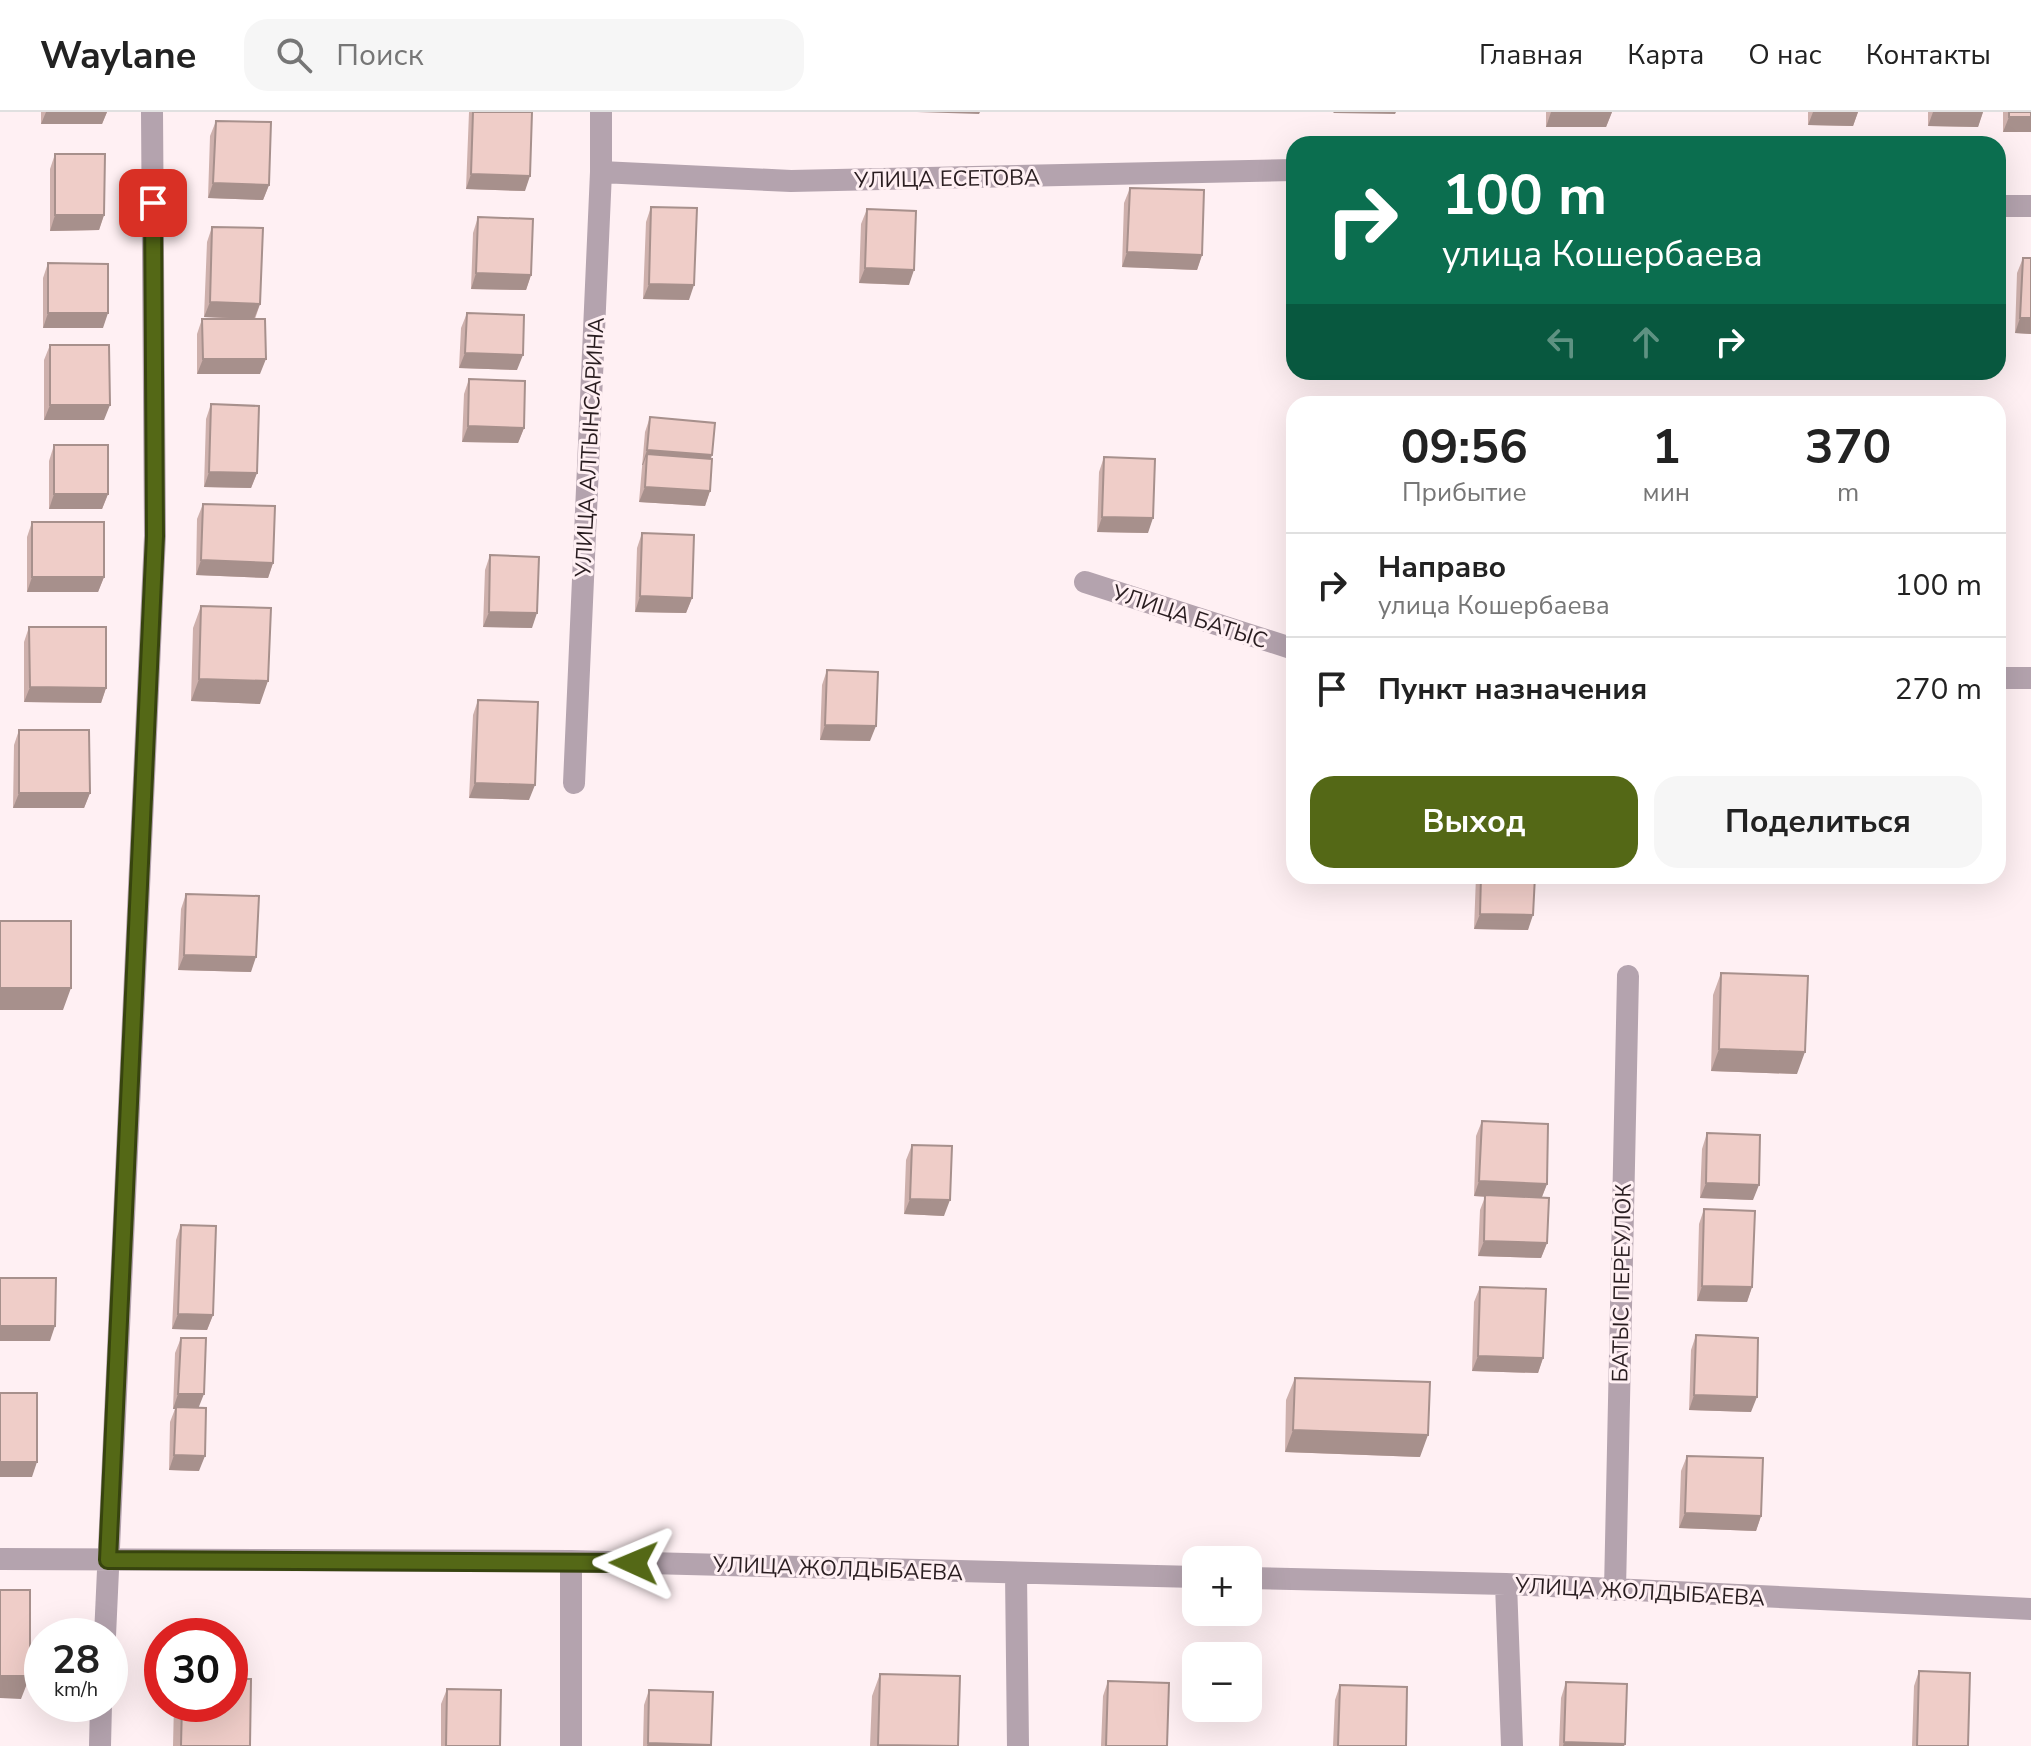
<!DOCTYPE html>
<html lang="ru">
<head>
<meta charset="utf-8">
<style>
	body { margin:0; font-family:"Nunito Sans",sans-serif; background:#f6f6f6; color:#222; height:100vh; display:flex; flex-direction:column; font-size:30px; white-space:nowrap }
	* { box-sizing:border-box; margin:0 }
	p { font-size:26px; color:#767676 }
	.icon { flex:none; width:44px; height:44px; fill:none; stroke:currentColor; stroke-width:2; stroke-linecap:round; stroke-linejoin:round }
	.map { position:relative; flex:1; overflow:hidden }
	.panel { position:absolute; left:1286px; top:284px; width:720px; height:488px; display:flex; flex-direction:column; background:#fff; border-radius:24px; box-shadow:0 8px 32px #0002 }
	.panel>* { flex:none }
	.guide { position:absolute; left:1286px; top:24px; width:720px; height:244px; border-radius:24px; box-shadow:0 8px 32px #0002; background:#0b6e4f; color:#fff; overflow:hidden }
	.buttons { position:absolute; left:1182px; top:1434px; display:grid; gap:16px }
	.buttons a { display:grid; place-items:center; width:80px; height:80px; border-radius:16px; background:#fff; box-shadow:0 8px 32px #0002; font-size:40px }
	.speed { position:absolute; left:24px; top:1506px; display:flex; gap:16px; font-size:40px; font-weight:700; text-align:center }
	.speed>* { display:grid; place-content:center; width:104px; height:104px; border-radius:50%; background:#fff; box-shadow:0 8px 32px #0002; line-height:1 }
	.speed small { font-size:20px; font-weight:400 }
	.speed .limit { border:12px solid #d22; background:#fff; color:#111 }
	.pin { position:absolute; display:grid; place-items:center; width:68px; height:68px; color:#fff; margin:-34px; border-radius:16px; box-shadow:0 4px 12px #0006 }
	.me { position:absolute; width:88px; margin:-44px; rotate:271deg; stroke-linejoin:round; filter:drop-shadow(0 0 6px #0008) }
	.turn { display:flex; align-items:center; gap:28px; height:168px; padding:0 24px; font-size:36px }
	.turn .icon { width:104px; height:104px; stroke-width:2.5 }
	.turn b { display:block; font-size:56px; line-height:68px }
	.lanes { display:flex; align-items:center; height:76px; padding:0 24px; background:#0003; justify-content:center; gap:40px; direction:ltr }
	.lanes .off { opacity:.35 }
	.eta { display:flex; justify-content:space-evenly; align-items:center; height:136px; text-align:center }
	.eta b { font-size:48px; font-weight:700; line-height:56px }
	.action { display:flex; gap:16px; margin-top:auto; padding:16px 24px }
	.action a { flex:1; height:92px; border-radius:24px; background:#546816; color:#fff; font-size:32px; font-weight:700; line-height:92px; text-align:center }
	.action a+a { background:#f6f6f6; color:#222 }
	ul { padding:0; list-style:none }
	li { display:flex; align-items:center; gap:24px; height:104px; padding:0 24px; border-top:2px solid #e0e0e0 }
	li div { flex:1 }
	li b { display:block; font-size:30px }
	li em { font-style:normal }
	header { display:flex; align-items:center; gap:48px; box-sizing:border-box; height:112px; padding:0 40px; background:#fff; border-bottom:2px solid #e0e0e0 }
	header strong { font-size:38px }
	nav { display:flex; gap:44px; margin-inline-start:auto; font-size:28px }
	.search { width:560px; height:72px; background:#f6f6f6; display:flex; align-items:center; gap:20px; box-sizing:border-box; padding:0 28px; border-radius:24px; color:#767676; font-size:30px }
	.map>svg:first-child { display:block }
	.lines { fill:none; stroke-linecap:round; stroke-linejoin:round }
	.minor { stroke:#b4a3ae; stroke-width:22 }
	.wall { fill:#ceb0ac }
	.shaded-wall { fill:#a7908c }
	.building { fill:#efcdc8; stroke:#a7908c; stroke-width:2 }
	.route-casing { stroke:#37440e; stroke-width:20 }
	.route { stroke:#546816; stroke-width:14 }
	.labels { text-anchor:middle; stroke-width:6; stroke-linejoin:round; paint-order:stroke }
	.street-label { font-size:22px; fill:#291d20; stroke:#fff0f3 }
</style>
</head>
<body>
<header>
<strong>Waylane</strong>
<div class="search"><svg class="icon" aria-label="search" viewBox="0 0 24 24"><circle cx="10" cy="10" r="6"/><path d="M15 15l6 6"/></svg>Поиск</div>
<nav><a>Главная</a><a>Карта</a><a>О нас</a><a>Контакты</a></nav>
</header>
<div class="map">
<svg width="2031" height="1634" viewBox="0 0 2031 1634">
	<rect width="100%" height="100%" fill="#fff0f3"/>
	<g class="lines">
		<path class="minor" d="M601,60l190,9 503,-11
			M1998,94h33
			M1085,470l209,67
			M1998,566h33
			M574,671l27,-611v-60
			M0,1447l571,2 625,16
			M571,1449v185
			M1016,1461l2,173
			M1248,1466l258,6 525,25
			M1506,1472l6,162
			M1615,1478l13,-614
			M105,1524l50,-1100 -3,-424
			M100,1634l1,-42"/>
	</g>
	<path class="wall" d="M41,0h66l-5,12h-61z
		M469,0h4l52,79 -59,-2z
		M1546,0h66l-6,15h-60z
		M1808,0h50l-5,14 -45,-1z
		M1928,0h55l-5,15 -50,-1z
		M2003,0h28v20h-28z
		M216,9l53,64 -6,15 -55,-2 2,-62z
		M55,42l49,61 -5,15 -49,1v-62z
		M1130,76l72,67 -5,15 -75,-3 2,-64z
		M651,95l38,93 -46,-1 3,-77z
		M867,97l42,76 -50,-2 2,-59z
		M478,105l53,58 -5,15 -55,-1 2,-56z
		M212,115l48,77 -5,15 5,55h-63v-40l5,-15h40l-38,-2 3,-75z
		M2023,146h8v76l-16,-1 2,-60z
		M48,151l55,65h-60v-50z
		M467,201l50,57 -58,-2 2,-40z
		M50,233l54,75h-60v-60z
		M469,267l55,49 -6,15 -56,-1 2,-48z
		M211,292l46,69 -6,15 -47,-1 2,-68z
		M650,305l61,42 -1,32 -5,15 -66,-4 6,-70z
		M54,333l54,49 -6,15h-53v-48z
		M1104,345l44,76 -51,-1 2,-60z
		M203,392l70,59 -5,15 -72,-3 1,-56z
		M32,410l72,55 -6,15h-71v-55z
		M642,421l50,65 -6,15 -51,-1 2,-64z
		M490,443l42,73 -49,-1 2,-57z
		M201,494l59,98 -69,-3 2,-73z
		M29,515l77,61 -5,15 -77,-1v-60z
		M827,558l43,71 -50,-1 2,-55z
		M478,588l51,100 -60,-2 4,-83z
		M19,618l71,63 -6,15h-71l1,-63z
		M1476,764h59l-7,54 -54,-1z
		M186,782l65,78 -73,-2 3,-61z
		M1721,861l76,101 -86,-3 2,-76z
		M1482,1009l65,63 -5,13 5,46 -6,15 -63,-2 2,-46 5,-13 -11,-1 2,-60z
		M1707,1021l46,67 -53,-2 2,-49z
		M912,1033l32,71 -40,-2 2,-54z
		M1704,1097l48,78 -5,15 -50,-1 2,-77z
		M181,1113l32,90 -6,15 -35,-1 4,-89z
		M1480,1175l63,71 -5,15 -66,-2 2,-69z
		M1696,1223l55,77 -62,-2 2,-60z
		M181,1226l18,70v63l-30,-1 1,-48 5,-13h-2l2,-56z
		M1295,1266l125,79 -135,-5 1,-52z
		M1687,1344l74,60 -5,15 -77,-3 2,-57z
		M1919,1559l49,75h-56l2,-60z
		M880,1562l78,72h-88l2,-50z
		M1108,1569l59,65h-66l2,-50z
		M1566,1570l59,62 -1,2h-65l2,-48z
		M1340,1573l66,61h-73l2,-46z
		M447,1577l53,57h-59v-42z
		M649,1578l64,2 -2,54h-68l1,-41z
		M174,1592h56l20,42h-77z"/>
	<path class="shaded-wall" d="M46,0h61l-5,12h-61z
		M917,0h63l-1,2z
		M1334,0h62l-1,2 -62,-1z
		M1551,0h61l-6,15h-60z
		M1813,0h45l-5,14 -45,-1z
		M1933,0h50l-5,15 -50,-1z
		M2009,5h22v15h-28z
		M471,62l59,2 -5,15 -59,-2z
		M213,71l56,2 -6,15 -55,-2z
		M55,103h49l-5,15 -49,1z
		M1127,140l75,3 -5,15 -75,-3z
		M865,156l49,2 -5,15 -50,-2z
		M476,161l55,2 -5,15 -55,-1z
		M649,172l45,1 -5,15 -46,-1z
		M210,190l50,2 -6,15 -50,-2z
		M48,201h60l-5,15h-60z
		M2020,206h11v16l-16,-1z
		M465,241l58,2 -6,15 -58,-2z
		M203,247h63l-6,15h-63z
		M1426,260h56v2z
		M50,293h60l-6,15h-60z
		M468,314l56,2 -6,15 -56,-1z
		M647,338l65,5 -5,15 -60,-16 -4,11h-1z
		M209,360l48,1 -6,15 -47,-1z
		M645,375l65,4 -5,15 -66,-4z
		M54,382h54l-6,15h-53z
		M1102,405l51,1 -5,15 -51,-1z
		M201,448l72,3 -5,15 -72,-3z
		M32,465h72l-6,15h-71z
		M640,484l52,2 -6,15 -51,-1z
		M489,500l48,1 -5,15 -49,-1z
		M199,567l69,2 -8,23 -69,-3z
		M30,575l76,1 -5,15 -77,-1z
		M825,613l51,1 -6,15 -50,-1z
		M475,671l60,2 -6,15 -60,-2z
		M19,681h71l-6,15h-71z
		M1480,802l53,1 -5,15 -54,-1z
		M184,843l72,2 -5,15 -73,-2z
		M0,876h71l-8,22h-63z
		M1719,937l86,3 -8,22 -86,-3z
		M1479,1069l68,3 -6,15 -67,-3z
		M1706,1071l53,2 -6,15 -53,-2z
		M910,1087l40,1 -6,16 -40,-2z
		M1484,1129l63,2 -6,15 -63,-2z
		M1702,1174l50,1 -5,15 -50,-1z
		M178,1202l35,1 -6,15 -35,-1z
		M0,1214h55l-5,15h-50z
		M1478,1244l65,2 -5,15 -66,-2z
		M178,1282h26l-6,15h-25z
		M1694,1283l63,2 -6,15 -62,-2z
		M1293,1318l135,5 -8,22 -135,-5z
		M174,1343l31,1 -6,15 -30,-1z
		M0,1350h37l-5,15h-32z
		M1685,1401l76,3 -5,15 -77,-3z
		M0,1564h30l-9,23 -21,-1z
		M1564,1630l61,2 -1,2h-61z
		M648,1631l63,2v1h-64z"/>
	<path class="building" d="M473,0h59l-2,64 -59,-2z
		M2009,0h22v5h-22z
		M216,9l55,1 -2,63 -56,-2z
		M55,42h50l-1,61h-49z
		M1130,76l74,2 -2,65 -75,-3z
		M651,95l46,1 -3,77 -45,-1z
		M867,97l49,2 -2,59 -49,-2z
		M478,105l55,2 -2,56 -55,-2z
		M212,115l51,1 -3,76 -50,-2z
		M2023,146h8v60h-11z
		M48,151l60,1v49h-60z
		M467,201l57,2 -1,40 -58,-2z
		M202,207h63l1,40h-63z
		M50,233h59l1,60h-60z
		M469,267l56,2 -1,47 -56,-2z
		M211,292l48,2 -2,67 -48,-1z
		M650,305l65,6 -3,32 -65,-5z
		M54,333h54v49h-54z
		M647,342l65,5 -2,32 -65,-4z
		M1104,345l51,2 -2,59 -51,-1z
		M203,392l72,2 -2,57 -72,-3z
		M32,410h72v55h-72z
		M642,421l52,2 -2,63 -52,-2z
		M490,443l49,2 -2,56 -48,-1z
		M201,494l70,2 -3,73 -69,-2z
		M29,515h77v61l-76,-1z
		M827,558l51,2 -2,54 -51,-1z
		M478,588l60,2 -3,83 -60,-2z
		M19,618h70l1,63h-71z
		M1481,764h54l-2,39 -53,-1z
		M186,782l73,2 -3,61 -72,-2z
		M0,809h71v67h-71z
		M1721,861l87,3 -3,76 -86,-3z
		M1482,1009l66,3 -1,60 -68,-3z
		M1707,1021l53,2 -1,50 -53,-2z
		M912,1033l40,1 -2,54 -40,-1z
		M1485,1083l64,3 -2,45 -63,-2z
		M1704,1097l51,2 -3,76 -50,-1z
		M181,1113l35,1 -3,89 -35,-1z
		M0,1166h56l-1,48h-55z
		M1480,1175l66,2 -3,69 -65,-2z
		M1696,1223l62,3 -1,59 -63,-2z
		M181,1226h25l-2,56h-26z
		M1295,1266l135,4 -2,53 -135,-5z
		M0,1281h37v69h-37z
		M176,1295l30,1 -1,48 -31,-1z
		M1687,1344l76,2 -2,58 -76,-3z
		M0,1478h30v86h-30z
		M1919,1559l51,2 -2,73h-51z
		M880,1562l80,2 -2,70 -80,-1z
		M230,1567h21l-1,67h-69l1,-42h48z
		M1108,1569l61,2 -2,63h-61z
		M1566,1570l61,2 -2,60 -61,-2z
		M1340,1573l67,2 -1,59h-68z
		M447,1577l54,1 -1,56h-54z
		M649,1578l64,2 -2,53 -63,-2z"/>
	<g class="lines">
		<defs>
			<path id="route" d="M153,91l2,333 -47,1024 526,3"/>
		</defs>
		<use href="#route" class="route-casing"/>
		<use href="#route" class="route"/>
	</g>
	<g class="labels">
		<g class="street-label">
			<text transform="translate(947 66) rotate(-1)" y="8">УЛИЦА ЕСЕТОВА</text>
			<text transform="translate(589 335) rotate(-87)" y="8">УЛИЦА АЛТЫНСАРИНА</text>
			<text transform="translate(1190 504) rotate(18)" y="8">УЛИЦА БАТЫС</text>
			<text transform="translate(1621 1171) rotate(-89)" y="8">БАТЫС ПЕРЕУЛОК</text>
			<text transform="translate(838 1456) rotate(2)" y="8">УЛИЦА ЖОЛДЫБАЕВА</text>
			<text transform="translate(1640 1479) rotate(3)" y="8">УЛИЦА ЖОЛДЫБАЕВА</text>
		</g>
	</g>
</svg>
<div class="buttons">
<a>+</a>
<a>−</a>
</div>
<div class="speed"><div>28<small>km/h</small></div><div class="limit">30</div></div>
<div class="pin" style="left:153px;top:91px;background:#d93025"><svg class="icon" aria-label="arrive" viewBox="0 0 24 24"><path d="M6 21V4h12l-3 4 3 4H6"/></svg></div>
<svg class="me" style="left:634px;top:1451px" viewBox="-20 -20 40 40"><path d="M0-17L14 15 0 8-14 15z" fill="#546816" stroke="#fff" stroke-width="4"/></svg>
<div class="guide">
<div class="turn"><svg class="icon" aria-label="right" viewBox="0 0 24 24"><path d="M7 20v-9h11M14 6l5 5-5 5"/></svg><div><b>100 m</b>улица Кошербаева</div></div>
<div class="lanes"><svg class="icon off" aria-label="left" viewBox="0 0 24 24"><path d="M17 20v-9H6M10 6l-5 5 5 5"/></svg><svg class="icon off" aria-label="ahead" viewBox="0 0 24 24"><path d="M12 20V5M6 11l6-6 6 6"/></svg><svg class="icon" aria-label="right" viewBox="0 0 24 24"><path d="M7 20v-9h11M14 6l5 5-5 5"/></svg></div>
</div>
<section class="panel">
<div class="eta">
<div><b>09:56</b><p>Прибытие</p></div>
<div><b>1</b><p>мин</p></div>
<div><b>370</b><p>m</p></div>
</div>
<ul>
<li><svg class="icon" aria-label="right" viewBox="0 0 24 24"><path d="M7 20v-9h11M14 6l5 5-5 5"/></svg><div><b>Направо</b><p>улица Кошербаева</p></div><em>100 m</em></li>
<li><svg class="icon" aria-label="arrive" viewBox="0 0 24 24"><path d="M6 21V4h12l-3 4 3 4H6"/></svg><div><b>Пункт назначения</b></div><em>270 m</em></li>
</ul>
<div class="action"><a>Выход</a><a>Поделиться</a></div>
</section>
</div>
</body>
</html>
